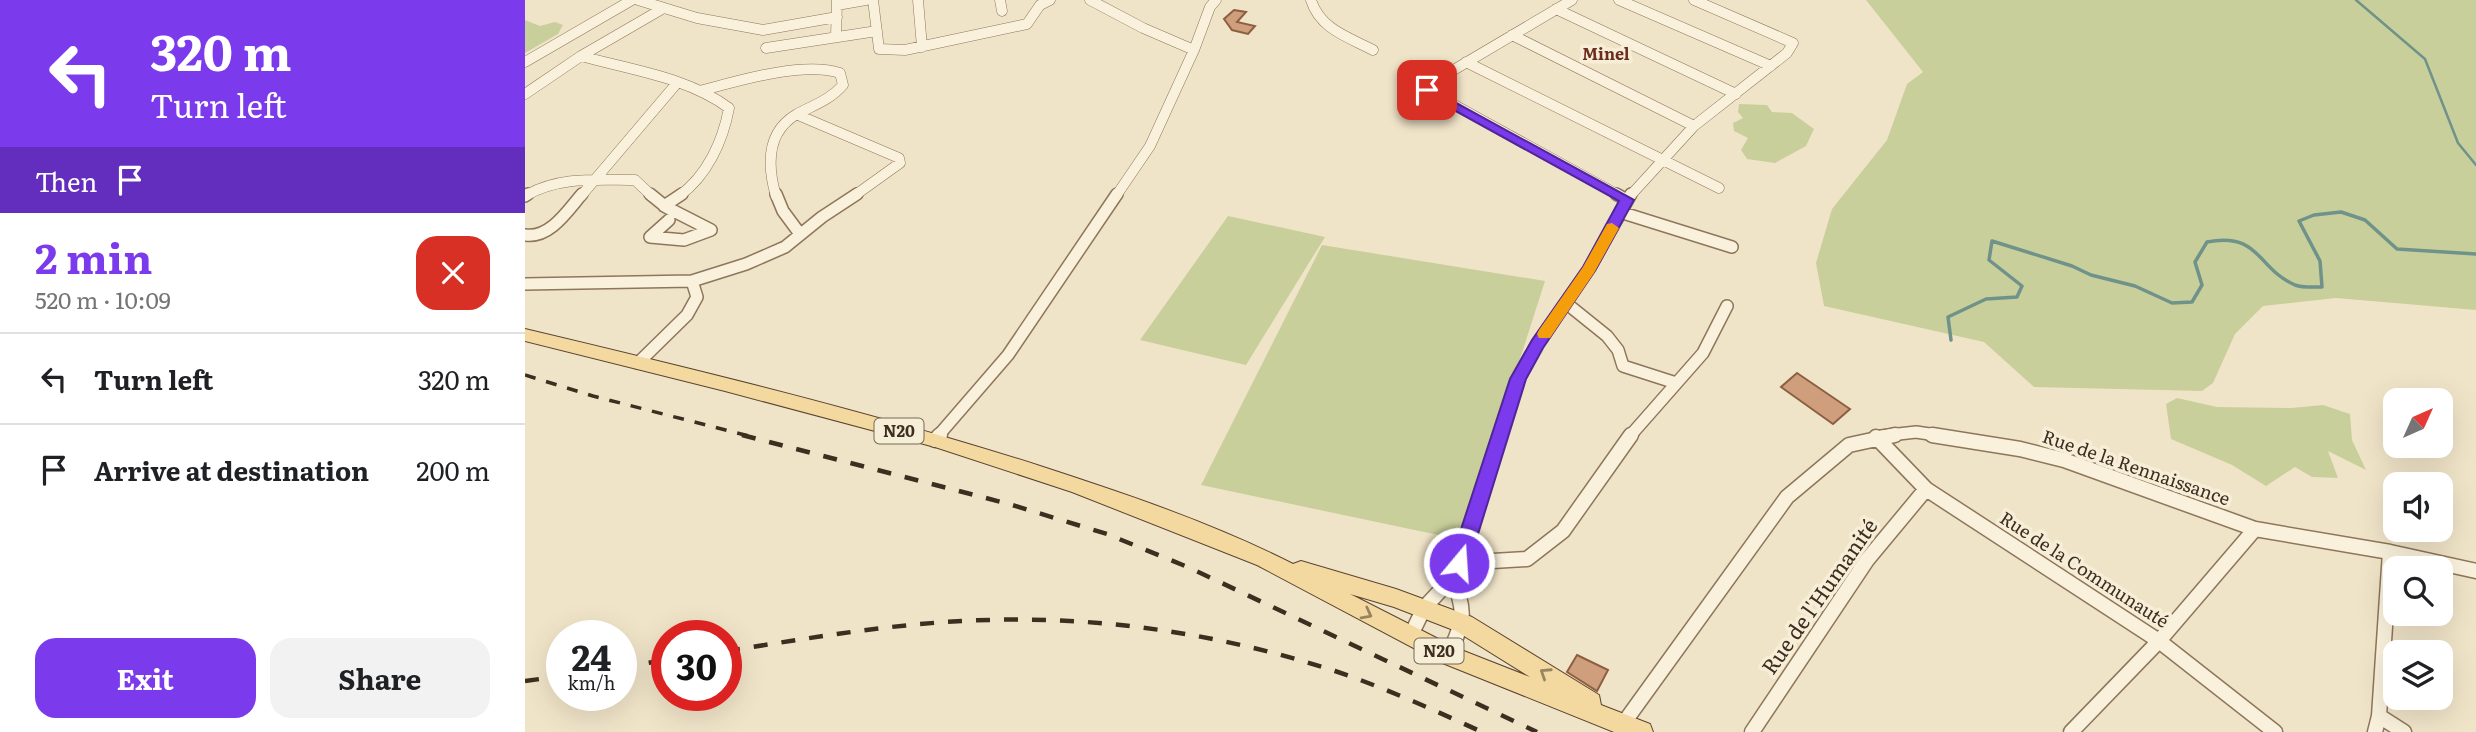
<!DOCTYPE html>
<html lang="en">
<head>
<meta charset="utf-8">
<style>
	body { margin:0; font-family:Literata,serif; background:#f2f2f2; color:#202124; height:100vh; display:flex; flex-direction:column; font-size:26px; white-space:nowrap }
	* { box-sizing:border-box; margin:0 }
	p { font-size:23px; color:#757577 }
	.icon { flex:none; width:38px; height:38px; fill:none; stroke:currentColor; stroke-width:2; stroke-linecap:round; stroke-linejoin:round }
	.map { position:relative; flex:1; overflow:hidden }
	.sheet { display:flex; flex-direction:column; background:#fff; width:525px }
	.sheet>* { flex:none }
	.banner { background:#7c3aed; color:#fff; overflow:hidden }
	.needle { width:46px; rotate:45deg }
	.fabs { position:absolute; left:1858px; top:388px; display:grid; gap:14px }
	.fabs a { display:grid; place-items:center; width:70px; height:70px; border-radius:14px; background:#fff; box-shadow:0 7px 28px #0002; font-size:35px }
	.speed { position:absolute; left:21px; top:620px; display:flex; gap:14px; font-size:35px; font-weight:700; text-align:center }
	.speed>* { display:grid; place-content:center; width:91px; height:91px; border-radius:50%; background:#fff; box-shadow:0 7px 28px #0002; line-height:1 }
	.speed small { font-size:18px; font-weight:400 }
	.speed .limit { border:10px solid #d22; background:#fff; color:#111 }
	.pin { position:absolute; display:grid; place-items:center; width:60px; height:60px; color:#fff; margin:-30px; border-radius:14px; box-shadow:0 4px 10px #0006 }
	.me { position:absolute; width:77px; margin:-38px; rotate:18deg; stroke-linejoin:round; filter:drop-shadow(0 0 5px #0008) }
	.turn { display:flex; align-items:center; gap:24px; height:147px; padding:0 35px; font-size:32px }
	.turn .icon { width:91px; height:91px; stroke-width:2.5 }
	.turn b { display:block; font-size:49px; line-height:60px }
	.then { display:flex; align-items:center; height:66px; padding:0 35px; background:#0003; gap:14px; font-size:26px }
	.round { display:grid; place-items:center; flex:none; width:74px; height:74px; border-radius:21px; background:#f2f2f2 }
	.summary { display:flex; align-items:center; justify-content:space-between; height:119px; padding:0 35px }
	h1 { font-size:42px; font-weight:700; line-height:52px; color:#7c3aed }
	.button { display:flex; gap:14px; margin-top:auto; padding:14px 35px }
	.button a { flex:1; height:80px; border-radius:21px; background:#7c3aed; color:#fff; font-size:28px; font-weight:700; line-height:80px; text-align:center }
	.button a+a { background:#f2f2f2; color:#202124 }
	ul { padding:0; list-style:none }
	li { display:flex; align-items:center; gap:21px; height:91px; padding:0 35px; border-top:2px solid #e0e0e0 }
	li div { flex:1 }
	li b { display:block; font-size:26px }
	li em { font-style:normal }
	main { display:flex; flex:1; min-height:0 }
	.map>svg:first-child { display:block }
	.green { fill:#c9cf9b }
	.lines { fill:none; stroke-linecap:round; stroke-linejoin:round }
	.stream-far1 { stroke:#6f938a; stroke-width:2.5 }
	.stream { stroke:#6f938a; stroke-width:3.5 }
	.building { fill:#cf9f7d; stroke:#8d5f41; stroke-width:2 }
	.street-far2-casing { stroke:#8d765c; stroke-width:11 }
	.street-far1-casing { stroke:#8d765c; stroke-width:14 }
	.street-casing { stroke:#8d765c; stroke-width:17 }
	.primary-casing { stroke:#5b4430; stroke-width:2 }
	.street-far2 { stroke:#faf1dc; stroke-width:10 }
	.street-far1 { stroke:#faf1dc; stroke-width:11 }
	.street { stroke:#faf1dc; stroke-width:14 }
	.primary { fill:#f3d9a0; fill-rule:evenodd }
	.rail-far1 { stroke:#3d2e20; stroke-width:3.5; stroke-dasharray:11 11; stroke-linecap:butt }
	.rail { stroke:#3d2e20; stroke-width:4.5; stroke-dasharray:14 14; stroke-linecap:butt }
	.oneway { stroke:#988460 }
	.route { fill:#7c3aed; stroke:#51269a; stroke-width:2 }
	.slow { fill:#f59e0b }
	.labels { text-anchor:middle; stroke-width:7; stroke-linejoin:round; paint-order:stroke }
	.far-neighbourhood-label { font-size:16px; font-weight:bold; fill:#6b2e1e; stroke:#f7eed8 }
	.shield { fill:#f7eed8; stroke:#756857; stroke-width:2 }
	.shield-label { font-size:16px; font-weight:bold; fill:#3d2e20 }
	.street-label { font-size:18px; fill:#3d2e20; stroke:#f7eed8 }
	.near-street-label { font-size:21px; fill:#3d2e20; stroke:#f7eed8 }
</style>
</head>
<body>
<main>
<section class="sheet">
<div class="banner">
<div class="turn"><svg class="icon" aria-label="left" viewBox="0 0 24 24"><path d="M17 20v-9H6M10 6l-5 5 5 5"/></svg><div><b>320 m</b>Turn left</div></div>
<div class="then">Then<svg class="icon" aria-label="arrive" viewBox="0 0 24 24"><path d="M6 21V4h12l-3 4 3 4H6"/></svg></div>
</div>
<div class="summary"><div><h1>2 min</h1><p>520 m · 10:09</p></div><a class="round" style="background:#d93025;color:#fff"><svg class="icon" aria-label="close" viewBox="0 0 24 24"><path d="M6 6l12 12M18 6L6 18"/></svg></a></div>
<ul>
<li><svg class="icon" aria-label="left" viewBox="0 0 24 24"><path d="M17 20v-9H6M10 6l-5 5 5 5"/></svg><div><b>Turn left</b></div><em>320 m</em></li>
<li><svg class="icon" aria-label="arrive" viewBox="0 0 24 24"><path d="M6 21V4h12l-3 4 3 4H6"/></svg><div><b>Arrive at destination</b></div><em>200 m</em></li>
</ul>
<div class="button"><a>Exit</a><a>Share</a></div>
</section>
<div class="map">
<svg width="1951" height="732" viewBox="0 0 1951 732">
	<rect width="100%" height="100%" fill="#f0e4c8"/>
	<path class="green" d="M1341,0h610v310l-140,-12 -73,8 -28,28 -22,49 -11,8 -168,-4 -50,-45 -160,-36 -8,-43 16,-54 55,-69 20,-56 16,-12z
		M0,20l15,6 15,-4 8,3 -5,9 -33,19z
		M1214,104l28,1 5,7 20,1 22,16 -8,17 -31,17 -28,-4 -6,-9 7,-12 -14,-7 -1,-8 10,-5 -5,-6z
		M703,216l97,21 -79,128 -106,-25z
		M797,245l223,36 -83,259 -261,-55z
		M1652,398l40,9 74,1 32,-3 27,9 2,26 14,30 -38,-19 10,27 -26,-1 -17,-10 -29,19 -34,-21 -61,-26 -5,-35z"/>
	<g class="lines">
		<path class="stream-far1" d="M1831,0l69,59 33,84 18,22"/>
		<path class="stream" d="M1426,340l-3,-23 38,-18 31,-2 5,-11 -33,-26 3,-19 80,25 19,9 44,11 37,17 20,-1 10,-17 -7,-23 12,-20c54,-10 49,26 88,43 8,3 18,2 27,2l-2,-26 -21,-40 15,-6 27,-3 24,8 32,29 79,5"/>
	</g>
	<path class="building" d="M709,10l12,2 -9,10 18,4 -7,8 -16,-4 -8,-11z
		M1272,373l53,36 -17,15 -52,-37z
		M1052,655l31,15 -11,21 -30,-19z"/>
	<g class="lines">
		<defs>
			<path id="street-far2" d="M113,0l59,18 66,12 74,-13
				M348,0l6,49 26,1 122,-26 13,-19 10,-5
				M393,0l4,47
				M475,0l2,11
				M565,0l53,28 51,22
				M786,0c9,29 37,37 62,50
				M1047,0l-137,81 -8,9 193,106
				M1094,0l152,66
				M312,5l29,-5
				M1031,9l180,85
				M987,35l182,91
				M311,37l1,-37
				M241,48l111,-17
				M56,56c50,14 106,21 148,52 -6,33 -22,68 -50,88
				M0,62l107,-62
				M941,62l253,126
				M175,91c38,-10 102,-30 140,-18l3,12c-13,15 -29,20 -46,29 -31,18 -30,51 -21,82
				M0,94l56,-38 81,-47
				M273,115l101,43 1,5 -46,33
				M0,196c34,-20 72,-16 110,-16l17,16
				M56,196l96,-113
				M591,196l34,-50 44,-96 16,-43 6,-7
				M1105,196l64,-70 93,-73 6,-10 -99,-43"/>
			<path id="street-far1" d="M125,194l16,13 45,23 -27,10 -34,-3 19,-17
				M251,194l7,17 17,23
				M1091,194l11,6
				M0,196l3,-2
				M139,206l18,-12
				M1095,212l112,35
				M0,235c25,4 43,-25 57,-41
				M0,284l167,-3 54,-17 39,-17 37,-30 35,-23
				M1041,303l41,33 11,14 5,16 53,17
				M113,363l49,-48 10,-18 -5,-16
				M413,436l70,-81 109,-161
				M975,436l18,-57 19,-35 52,-75 42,-75
				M1105,436l73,-83 24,-47
				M1356,436l35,-4 27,4"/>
			<path id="street" d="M1407,435l88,14 44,11 191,69 135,23 86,19
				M1351,437l50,52 233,152 116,91
				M410,440l5,-5
				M934,563l68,-4 36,-28 68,-96
				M885,637l14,-29 28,-30 7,-15 41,-128
				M923,655c16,-32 19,-44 4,-77
				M1854,716l25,16
				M1098,724l164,-227 62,-52 46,-10
				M1227,732l115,-172 59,-71
				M1546,732l88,-91 96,-112
				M1850,732l4,-16 11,-164"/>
			<path id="primary" d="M0,329c172,41 343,82 512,136 86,28 176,58 256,99l8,-3 95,28 76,28 127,78 2,10 49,19 3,8h-39l-174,-70 -183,-97 -185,-73 -137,-45 -210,-56 -200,-50zM825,594l44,13 62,24 74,46 -74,-29z"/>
		</defs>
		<use href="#street-far2" class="street-far2-casing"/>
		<use href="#street-far1" class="street-far1-casing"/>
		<use href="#street" class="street-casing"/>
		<use href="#primary" class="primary-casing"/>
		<use href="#street-far2" class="street-far2"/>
		<use href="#street-far1" class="street-far1"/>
		<use href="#street" class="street"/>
		<use href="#primary" class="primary"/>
		<path class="rail-far1" d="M0,375l68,21 156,40"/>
		<path class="rail" d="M217,435l267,69 98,30 83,34 347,164
			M201,651c79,-12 157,-26 237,-30 126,-7 252,11 372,50 50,17 99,39 147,61
			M96,667l46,-7
			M0,681l37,-5"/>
	</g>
	<defs><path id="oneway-chevron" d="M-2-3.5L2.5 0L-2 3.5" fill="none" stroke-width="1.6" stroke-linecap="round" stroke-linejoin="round" transform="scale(1.75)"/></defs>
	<g class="oneway">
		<use href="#oneway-chevron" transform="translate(842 614) rotate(28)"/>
		<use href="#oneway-chevron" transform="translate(1020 673) rotate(-147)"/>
	</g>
	<path class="route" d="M902,87l207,113 -38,69 -53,79 -17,31 -57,184 -3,5 -7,3 -6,-3 -3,-5 60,-184 22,-39 51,-73 36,-66 -196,-108v-5z"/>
	<path class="slow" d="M1087,223l7,5 -25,45 -44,65h-11l-2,-4 2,-4 44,-63 24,-43z"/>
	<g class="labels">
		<g class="far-neighbourhood-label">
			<text x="1081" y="60">Minel</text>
		</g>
		<g class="shield">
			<rect x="349.5" y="418.5" width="49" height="25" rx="5"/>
			<rect x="889.5" y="638.5" width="49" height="25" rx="5"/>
		</g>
		<g class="shield-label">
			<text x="374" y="437">N20</text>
			<text x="914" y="657">N20</text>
		</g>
		<g class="street-label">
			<text transform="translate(1611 468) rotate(19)" y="6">Rue de la Rennaissance</text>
			<text transform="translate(1559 570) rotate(33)" y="6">Rue de la Communauté</text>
		</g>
		<g class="near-street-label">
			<text transform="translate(1295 597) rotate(-55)" y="7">Rue de l'Humanité</text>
		</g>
	</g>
</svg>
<div class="fabs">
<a><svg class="needle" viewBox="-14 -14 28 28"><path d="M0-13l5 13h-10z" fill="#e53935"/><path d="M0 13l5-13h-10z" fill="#757577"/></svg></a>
<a><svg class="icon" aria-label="sound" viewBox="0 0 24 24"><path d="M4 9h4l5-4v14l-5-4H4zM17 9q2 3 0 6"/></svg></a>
<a><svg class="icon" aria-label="search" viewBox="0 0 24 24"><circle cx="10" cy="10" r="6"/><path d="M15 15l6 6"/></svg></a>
<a><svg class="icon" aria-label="layers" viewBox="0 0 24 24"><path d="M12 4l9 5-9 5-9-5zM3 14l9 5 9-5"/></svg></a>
</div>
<div class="speed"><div>24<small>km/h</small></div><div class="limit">30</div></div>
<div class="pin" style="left:902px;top:90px;background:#d93025"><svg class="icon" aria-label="arrive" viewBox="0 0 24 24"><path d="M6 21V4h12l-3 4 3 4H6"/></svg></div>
<svg class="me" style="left:934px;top:563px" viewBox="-20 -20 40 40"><circle r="17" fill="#7c3aed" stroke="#fff" stroke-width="3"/><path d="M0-11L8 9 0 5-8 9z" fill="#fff"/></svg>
</div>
</main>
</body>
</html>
